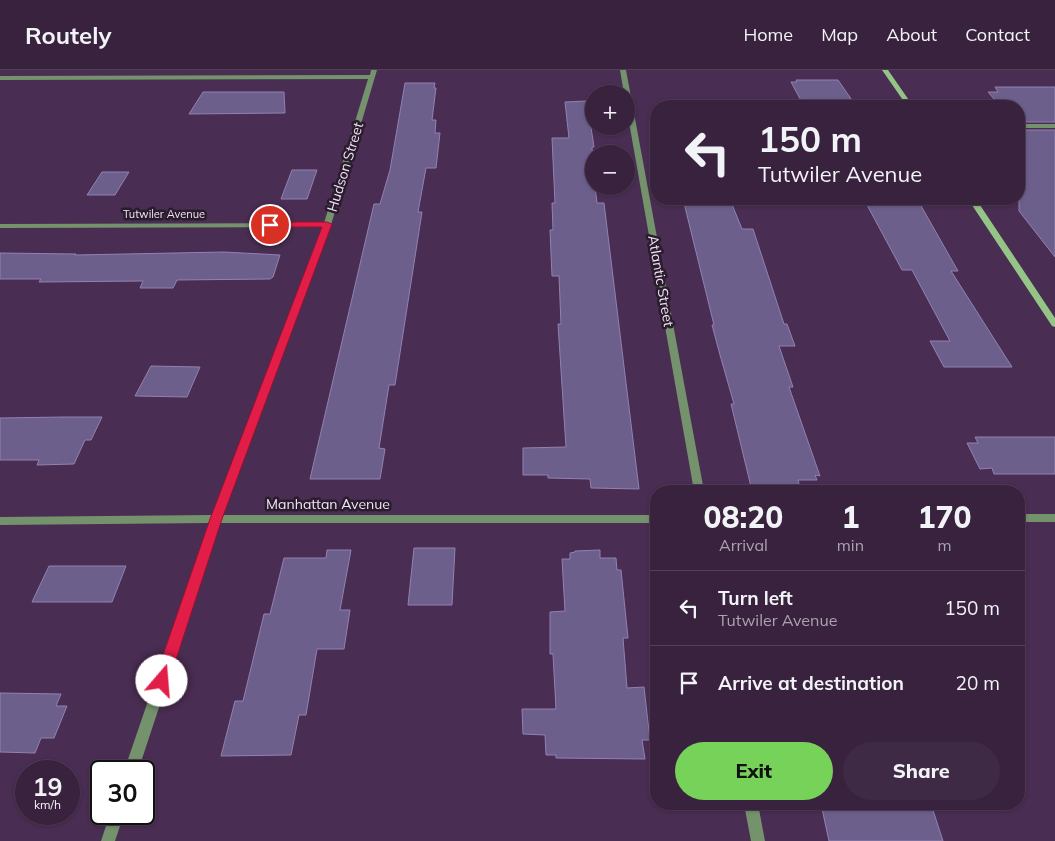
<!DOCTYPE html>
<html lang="en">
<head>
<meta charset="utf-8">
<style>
	body { margin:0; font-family:Mulish,sans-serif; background:#3f2a45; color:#f1f3f6; height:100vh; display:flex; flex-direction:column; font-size:19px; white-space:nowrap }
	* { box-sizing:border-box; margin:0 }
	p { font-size:16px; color:#aba4b0 }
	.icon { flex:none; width:28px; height:28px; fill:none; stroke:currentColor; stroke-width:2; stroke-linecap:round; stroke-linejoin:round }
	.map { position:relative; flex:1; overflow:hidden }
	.sheet { position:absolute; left:650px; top:415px; width:375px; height:325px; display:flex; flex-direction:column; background:#38223e; border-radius:20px; box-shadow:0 1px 4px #0004,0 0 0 1px #523f58 }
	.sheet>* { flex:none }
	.guide { position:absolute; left:650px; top:30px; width:375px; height:105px; border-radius:20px; box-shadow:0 1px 4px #0004,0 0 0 1px #523f58; background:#38223e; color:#f1f3f6; overflow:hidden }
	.fabs { position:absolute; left:585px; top:15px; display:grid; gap:10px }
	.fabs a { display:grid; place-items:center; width:50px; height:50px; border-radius:50%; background:#38223e; box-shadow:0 1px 4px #0004,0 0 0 1px #523f58; font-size:25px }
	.speed { position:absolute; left:15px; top:690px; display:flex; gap:10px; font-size:25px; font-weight:700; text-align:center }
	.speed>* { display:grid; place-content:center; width:65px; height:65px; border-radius:50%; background:#38223e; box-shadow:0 1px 4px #0004,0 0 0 1px #523f58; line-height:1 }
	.speed small { font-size:12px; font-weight:400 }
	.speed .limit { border:2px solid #111; border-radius:8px; background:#fff; color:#111 }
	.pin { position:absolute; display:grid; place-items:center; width:42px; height:42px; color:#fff; margin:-21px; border:2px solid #fff; border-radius:50%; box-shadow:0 1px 5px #0007 }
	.me { position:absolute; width:55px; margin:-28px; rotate:18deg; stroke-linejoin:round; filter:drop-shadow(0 0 4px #0008) }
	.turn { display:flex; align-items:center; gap:18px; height:105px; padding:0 25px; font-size:22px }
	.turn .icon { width:65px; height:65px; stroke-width:2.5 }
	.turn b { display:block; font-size:35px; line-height:42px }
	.eta { display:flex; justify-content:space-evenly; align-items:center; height:85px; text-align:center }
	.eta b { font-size:30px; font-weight:800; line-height:35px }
	.action { display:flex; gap:10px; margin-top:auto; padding:10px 25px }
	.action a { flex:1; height:58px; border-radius:30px; background:#77d259; color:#111; font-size:20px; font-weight:800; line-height:58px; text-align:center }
	.action a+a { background:#3f2a45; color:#f1f3f6 }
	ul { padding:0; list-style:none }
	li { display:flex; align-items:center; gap:15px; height:75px; padding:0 25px; border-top:1px solid #523f58 }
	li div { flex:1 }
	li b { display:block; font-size:19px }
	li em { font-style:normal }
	header { display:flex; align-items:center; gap:30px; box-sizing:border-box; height:70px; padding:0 25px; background:#38223e; border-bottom:1px solid #523f58 }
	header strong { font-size:24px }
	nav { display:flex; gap:28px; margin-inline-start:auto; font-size:18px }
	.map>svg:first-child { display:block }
	.building { fill:#6d5f8c; stroke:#9182b1 }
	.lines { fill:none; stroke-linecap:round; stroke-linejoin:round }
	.street { fill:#74936c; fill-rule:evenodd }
	.secondary { fill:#94c486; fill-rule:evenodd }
	.route { fill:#e11d48; stroke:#92132f }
	.labels { text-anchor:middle; stroke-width:5; stroke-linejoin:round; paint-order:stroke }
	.far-street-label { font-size:11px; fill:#f4e2f9; stroke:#291c2c }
	.street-label { font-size:14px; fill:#f4e2f9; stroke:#291c2c }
</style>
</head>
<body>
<header>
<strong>Routely</strong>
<nav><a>Home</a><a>Map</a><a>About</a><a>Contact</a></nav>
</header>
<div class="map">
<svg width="1055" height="771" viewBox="0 0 1055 771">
	<rect width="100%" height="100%" fill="#4a2d52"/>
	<path class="building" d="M796,10h42l18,26h-52l-13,-24h6z
		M405,13h30l-1,5h2l-4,32h4l-1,13h5l-4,35h-10l-8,44h4l-27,173h-6l-10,63 6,1 -5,30h-70l64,-275h6l10,-34z
		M995,17h60v35h-36v-16h-19l-12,-14h10z
		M203,22h81l1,21 -96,1z
		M587,31l7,46h-2l2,39h1l2,17h7l35,286 -48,-1 -1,-9 -42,-1v-3h-25v-27l43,-1 -8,-123h3l-2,-48h-7l-2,-46h3l-1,-27h3l-3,-65h17l-4,-36z
		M1019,60h36v127l-36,-46z
		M292,100h25l-10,29h-26z
		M102,102h27l-14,23h-28z
		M731,132l11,27h11l31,95h3l8,22h-16l14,41h-4l31,89 -5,-1 2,5h-19l3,11h-49l-6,-25 -15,-62h3l-14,-49 -8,-30h2l-30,-122z
		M920,134l38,67h-7l61,96h-68l-14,-26h20l-38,-71h-10l-35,-65z
		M224,182l56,3 -7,22 -3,2 -93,1 -4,8h-33l3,-7 -104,1 2,-3h-41v-26l76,1 -1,1z
		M151,296l49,1 -13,30 -52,-1z
		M64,347h38l-11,23h-6l-11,24 -37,1 2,-5h-39v-42z
		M975,367h80v37h-61l-2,-6 -12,1 -13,-26h11z
		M414,478h41l-3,57h-44z
		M327,480h24l-11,60h10l-6,39h-27l-11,66h-7l-8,40 -70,1 14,-55h8l21,-87h6l14,-56h42z
		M600,480v8h16l1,12h4l7,68h-5l4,50 17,-1 6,53h-8l3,19 -89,-1v-3h-10l-1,-20 -22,-1 -1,-25h34l-3,-55h-3v-42l15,-1 -3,-52h8v-6l5,-1v-1z
		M49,496h77l-14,36h-80z
		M0,623l61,1 -5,12h11l-13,32h-13l-6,15 -35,-1z
		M821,734h110l12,37h-114z"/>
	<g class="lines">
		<path class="street" d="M371,0h6l-46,155 -108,290h433v8h-436l-82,248h-14l85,-248 -209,2v-8l212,-2 110,-288 -322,1v-4l324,-1 44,-144 -368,1v-4l370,-1z
			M620,0h6l78,421h-10l-68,-386v-11h-2z
			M1019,54h36v4h-36z
			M1019,444h36v8h-36z
			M744,734h14l7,37h-14z
			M110,744h14l-9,27h-14z"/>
		<path class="secondary" d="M882,0h6l25,36h-6z
			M968,129h8l79,119v9l-3,-1z"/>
	</g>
	<path class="route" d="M270,152h57l5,2 -110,295 -53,162 -2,5 -5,2 -5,-2 -3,-5 56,-162 112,-292h-55v-4z"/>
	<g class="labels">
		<g class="far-street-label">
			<text x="164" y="148">Tutwiler Avenue</text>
		</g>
		<g class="street-label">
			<text transform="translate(345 97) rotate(-73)" y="5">Hudson Street</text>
			<text transform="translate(661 211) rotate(80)" y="5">Atlantic Street</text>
			<text x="328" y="439">Manhattan Avenue</text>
		</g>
	</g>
</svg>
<div class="fabs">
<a>+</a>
<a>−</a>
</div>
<div class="speed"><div>19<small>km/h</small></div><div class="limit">30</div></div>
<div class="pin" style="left:270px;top:155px;background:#d93025"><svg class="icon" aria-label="arrive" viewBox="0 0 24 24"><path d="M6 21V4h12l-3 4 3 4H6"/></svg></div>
<svg class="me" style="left:162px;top:611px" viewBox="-20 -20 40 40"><circle r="19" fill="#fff"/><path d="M0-13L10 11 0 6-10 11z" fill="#e11d48"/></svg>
<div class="guide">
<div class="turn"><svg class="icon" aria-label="left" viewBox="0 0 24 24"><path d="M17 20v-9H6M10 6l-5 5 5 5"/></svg><div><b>150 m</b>Tutwiler Avenue</div></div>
</div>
<section class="sheet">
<div class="eta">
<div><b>08:20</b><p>Arrival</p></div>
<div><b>1</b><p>min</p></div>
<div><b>170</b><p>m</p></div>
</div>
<ul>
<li><svg class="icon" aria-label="left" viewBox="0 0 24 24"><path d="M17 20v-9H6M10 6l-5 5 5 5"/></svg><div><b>Turn left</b><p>Tutwiler Avenue</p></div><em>150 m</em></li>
<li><svg class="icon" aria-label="arrive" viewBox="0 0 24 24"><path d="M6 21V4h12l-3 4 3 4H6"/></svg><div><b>Arrive at destination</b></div><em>20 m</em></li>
</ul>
<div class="action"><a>Exit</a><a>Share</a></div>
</section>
</div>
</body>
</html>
